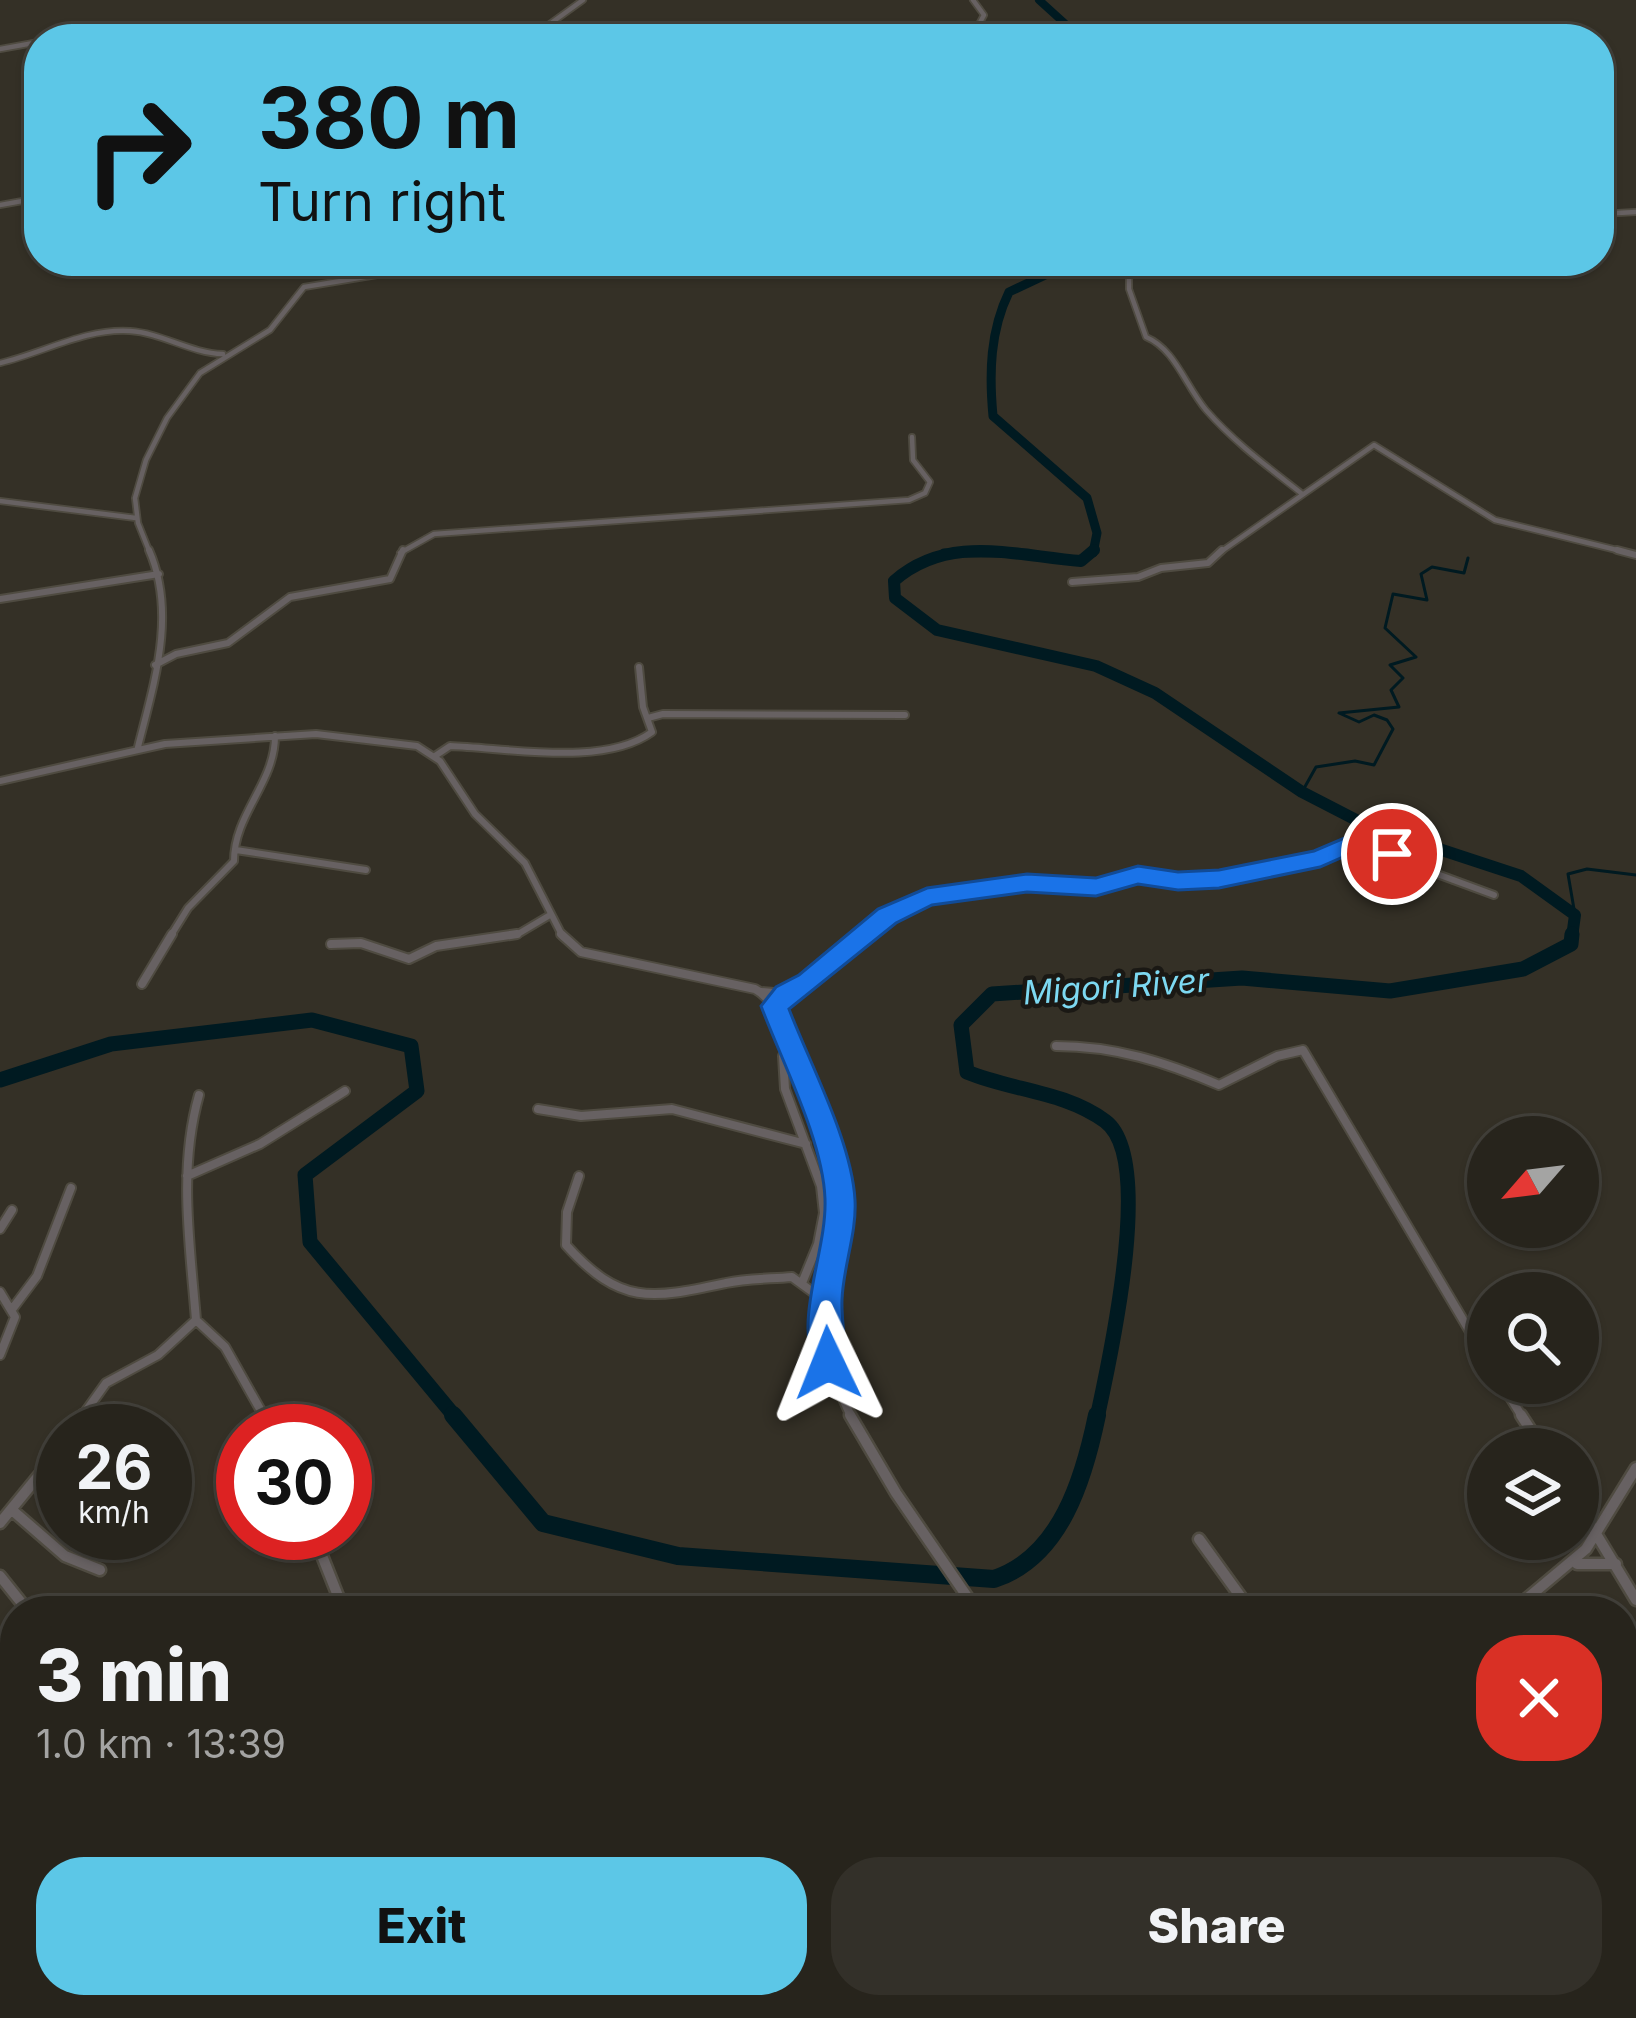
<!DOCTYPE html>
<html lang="en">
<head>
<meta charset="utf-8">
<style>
	body { margin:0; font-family:Inter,sans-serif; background:#333029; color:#f1f3f6; height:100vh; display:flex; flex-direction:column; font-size:45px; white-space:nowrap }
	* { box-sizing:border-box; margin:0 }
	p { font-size:39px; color:#a4a4a3 }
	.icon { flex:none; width:66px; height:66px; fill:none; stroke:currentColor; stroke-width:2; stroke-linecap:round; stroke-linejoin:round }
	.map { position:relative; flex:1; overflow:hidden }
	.details { position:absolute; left:0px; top:1596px; width:1638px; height:423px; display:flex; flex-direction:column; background:#27241c; border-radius:48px 48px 0 0; box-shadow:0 3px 9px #0004,0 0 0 3px #43413b }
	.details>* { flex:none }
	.top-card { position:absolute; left:24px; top:24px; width:1590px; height:252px; border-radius:48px; box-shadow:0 3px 9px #0004,0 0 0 3px #43413b; background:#5cc7e7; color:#111; overflow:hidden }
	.needle { width:78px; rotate:242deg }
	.tools { position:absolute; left:1467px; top:1116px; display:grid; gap:24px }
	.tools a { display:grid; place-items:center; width:132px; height:132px; border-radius:50%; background:#27241c; box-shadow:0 3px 9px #0004,0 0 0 3px #43413b; font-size:60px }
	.speed { position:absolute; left:36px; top:1404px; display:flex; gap:24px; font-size:60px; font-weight:700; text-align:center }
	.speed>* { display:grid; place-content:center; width:156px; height:156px; border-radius:50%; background:#27241c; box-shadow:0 3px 9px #0004,0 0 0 3px #43413b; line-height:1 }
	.speed small { font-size:30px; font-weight:400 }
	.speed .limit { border:18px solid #d22; background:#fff; color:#111 }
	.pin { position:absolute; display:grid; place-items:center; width:102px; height:102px; color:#fff; margin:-51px; border:6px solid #fff; border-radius:50%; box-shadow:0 3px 12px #0007 }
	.me { position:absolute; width:132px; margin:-66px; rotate:358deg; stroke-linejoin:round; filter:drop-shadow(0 0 9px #0008) }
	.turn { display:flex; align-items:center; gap:42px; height:252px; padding:0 36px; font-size:54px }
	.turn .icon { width:156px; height:156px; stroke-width:2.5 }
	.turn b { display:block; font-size:84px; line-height:102px }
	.round { display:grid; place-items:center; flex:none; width:126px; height:126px; border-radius:48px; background:#333029 }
	.summary { display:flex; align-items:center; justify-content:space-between; height:204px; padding:0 36px }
	h1 { font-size:72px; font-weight:800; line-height:90px }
	.cta { display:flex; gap:24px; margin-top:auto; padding:24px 36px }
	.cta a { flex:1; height:138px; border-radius:48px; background:#5cc7e7; color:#111; font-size:48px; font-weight:800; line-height:138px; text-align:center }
	.cta a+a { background:#333029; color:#f1f3f6 }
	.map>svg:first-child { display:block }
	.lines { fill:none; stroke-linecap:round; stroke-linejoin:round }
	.stream { stroke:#001a21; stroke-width:3 }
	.river-far4 { stroke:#001a21; stroke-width:8 }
	.river-far3 { stroke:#001a21; stroke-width:9 }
	.river-far2 { stroke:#001a21; stroke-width:12 }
	.river-far1 { stroke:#001a21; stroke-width:15 }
	.river { stroke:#001a21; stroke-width:18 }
	.minor-far3-casing { stroke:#4f4b41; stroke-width:8 }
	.minor-far2-casing { stroke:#4f4b41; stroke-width:10 }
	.minor-far1-casing { stroke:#4f4b41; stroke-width:12 }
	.minor-casing { stroke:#4f4b41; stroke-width:15 }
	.minor-far3 { stroke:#676162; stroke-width:4.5 }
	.minor-far2 { stroke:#676162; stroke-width:6 }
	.minor-far1 { stroke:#676162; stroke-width:8 }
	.minor { stroke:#676162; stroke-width:10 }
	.route { fill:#1a73e8; stroke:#114b97; stroke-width:3 }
	.labels { text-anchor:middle; stroke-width:9; stroke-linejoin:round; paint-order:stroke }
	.water-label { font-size:33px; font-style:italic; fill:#7dd9f2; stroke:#1a1814 }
</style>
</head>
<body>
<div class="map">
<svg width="1636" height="2018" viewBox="0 0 1636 2018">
	<rect width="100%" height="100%" fill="#343026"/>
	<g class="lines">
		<path class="stream" d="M1302,792l14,-25 39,-6 19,4 19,-36 -6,-9 -13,-5 -15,7 -20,-9 60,-6 -8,-17 12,-12 -13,-13 26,-8 -31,-29 8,-34 34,6 -6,-26 11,-7 32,6 4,-15
			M1575,915l-7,-41 19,-5 49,6"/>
		<path class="river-far4" d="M1039,0l43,39"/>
		<path class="river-far3" d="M1075,261l-66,31c-19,39 -20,81 -16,124l94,82 10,35 -4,20
			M944,553h67"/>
		<path class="river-far2" d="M1094,550l-13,11c-66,-5 -132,-28 -187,20l1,17 42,32 159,36 59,27 147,99 64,33 155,51 54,39 -3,22"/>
		<path class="river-far1" d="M0,1080l111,-36 201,-24 99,26 6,45 -112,84 5,67 146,176
			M1097,1418c12,-56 59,-260 8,-297 -41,-30 -92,-30 -138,-49l-6,-47 31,-31 250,-16 148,13 133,-22 48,-25 1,-10"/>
		<path class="river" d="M453,1415l90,108 135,33 316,23c67,-22 90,-101 103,-164"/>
		<defs>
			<path id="minor-far3" d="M973,0l11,15 -7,13 1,11
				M53,39h123
				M529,39l54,-39
				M658,39l131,-7 75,7
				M0,49l39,-7
				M0,205l39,-7
				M1599,214l37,-2
				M1129,261v28l17,48c29,12 39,48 60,73 28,32 62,57 95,83
				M0,363c43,-10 85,-35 130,-32 32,2 60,22 93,23
				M0,501l136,17
				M150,553l-12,-30 -3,-25 11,-38 21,-42 33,-45 70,-43 34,-43 158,-26
				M400,553l34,-19 475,-34 16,-7 5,-11 -17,-22 -1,-23
				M1219,553l155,-108 121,75 134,33"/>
			<path id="minor-far2" d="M1617,550l19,5
				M1072,582l66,-5 23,-9 47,-5 14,-13
				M0,599l159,-25
				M155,665l21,-11 52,-11 62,-46 100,-18 13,-29
				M648,718l15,-4 242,1
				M138,747c16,-64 39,-133 11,-197
				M435,756l15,-10c59,2 154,21 202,-14l-9,-25 -4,-40
				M0,781l165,-37 151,-10 101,12 23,15 35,53 50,49 38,74
				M236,850l130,20
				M170,937l18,-29 46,-47c0,-47 41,-78 41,-125
				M497,937l21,-3 32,-19
				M861,937l26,-21 40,-19 100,-14 69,4 42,-12 64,6 118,-22 36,-15 138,51"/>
			<path id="minor-far1" d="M561,934l20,18 174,37c44,23 85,181 86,231 0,21 -7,43 -11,64 -10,50 -1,88 22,134
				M331,944l30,-1 48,16 27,-13 81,-12
				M142,984l30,-50
				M761,992l25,2
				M774,1007l90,-73
				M792,1045l-9,11 2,33 36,97 3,27 -6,31 -16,39
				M1056,1046c59,0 109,16 163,39l58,-29 26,-6 185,312
				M538,1109l43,7 91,-7 134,35
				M187,1176l73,-32 85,-53
				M579,1176l-12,36 -1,33c55,61 85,54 160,38 22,-5 44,-4 66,-6l33,24
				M0,1229l12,-19
				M0,1292l15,25 -15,38
				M13,1308l24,-32 34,-88
				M196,1320l29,27 40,71
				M1501,1383l22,35
				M81,1418l25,-35 52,-28 38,-35c-6,-76 -18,-151 3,-225"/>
			<path id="minor" d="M263,1415l9,16
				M850,1415l46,78 81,118
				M1521,1415l22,34
				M72,1431l11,-16
				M1578,1504l58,96
				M12,1510l53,46 35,14
				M0,1523l63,-77
				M313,1533l31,78
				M1199,1539l52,72
				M1577,1564h39
				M0,1576l28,35
				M1512,1611l74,-62 50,-81
				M0,1815l15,-6
				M1623,1948l13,15
				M375,2004l1,14
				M776,2004l1,14
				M1072,2004l13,14
				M1254,2004l11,14
				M1526,2004l10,14
				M102,2018l23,-10
				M556,2018l1,-14
				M1280,2018l1,-14"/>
		</defs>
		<use href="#minor-far3" class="minor-far3-casing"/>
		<use href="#minor-far2" class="minor-far2-casing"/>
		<use href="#minor-far1" class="minor-far1-casing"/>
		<use href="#minor" class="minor-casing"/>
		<use href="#minor-far3" class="minor-far3"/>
		<use href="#minor-far2" class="minor-far2"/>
		<use href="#minor-far1" class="minor-far1"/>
		<use href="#minor" class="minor"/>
	</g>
	<path class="route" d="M1349,836l52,12 3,6 -12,9 -40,-10 -32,14 -101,21 -41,2 -40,-6 -42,12 -69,-4 -95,13 -36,18 -107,86c21,55 63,133 66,191 2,33 -12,67 -13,100 -1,23 7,51 -3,73l-11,4 -11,-4c-25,-54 10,-119 8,-174 -2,-59 -43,-137 -64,-193l15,-19 23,-12 79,-66 49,-21 100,-14 69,4 42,-12 40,6 41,-2 95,-19z"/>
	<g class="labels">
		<g class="water-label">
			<text transform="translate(1116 986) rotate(-4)" y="12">Migori River</text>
		</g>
	</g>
</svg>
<div class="tools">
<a><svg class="needle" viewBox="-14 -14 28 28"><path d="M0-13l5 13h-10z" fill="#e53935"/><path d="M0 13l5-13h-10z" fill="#a4a4a3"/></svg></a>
<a><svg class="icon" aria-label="search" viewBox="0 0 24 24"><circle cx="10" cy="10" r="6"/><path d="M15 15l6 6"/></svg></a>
<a><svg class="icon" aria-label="layers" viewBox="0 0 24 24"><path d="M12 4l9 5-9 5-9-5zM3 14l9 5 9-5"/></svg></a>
</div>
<div class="speed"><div>26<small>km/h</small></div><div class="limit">30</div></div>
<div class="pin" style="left:1392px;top:854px;background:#d93025"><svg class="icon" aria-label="arrive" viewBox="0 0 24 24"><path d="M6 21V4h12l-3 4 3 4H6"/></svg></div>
<svg class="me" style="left:828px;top:1363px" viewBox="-20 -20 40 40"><path d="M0-17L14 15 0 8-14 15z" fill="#1a73e8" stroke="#fff" stroke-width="4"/></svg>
<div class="top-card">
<div class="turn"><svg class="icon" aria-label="right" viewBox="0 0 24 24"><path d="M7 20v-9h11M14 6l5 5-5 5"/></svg><div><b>380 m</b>Turn right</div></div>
</div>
<section class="details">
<div class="summary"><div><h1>3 min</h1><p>1.0 km · 13:39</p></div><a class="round" style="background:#d93025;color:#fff"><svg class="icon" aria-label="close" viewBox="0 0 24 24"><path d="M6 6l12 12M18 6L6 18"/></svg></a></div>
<div class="cta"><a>Exit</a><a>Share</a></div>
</section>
</div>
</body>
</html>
